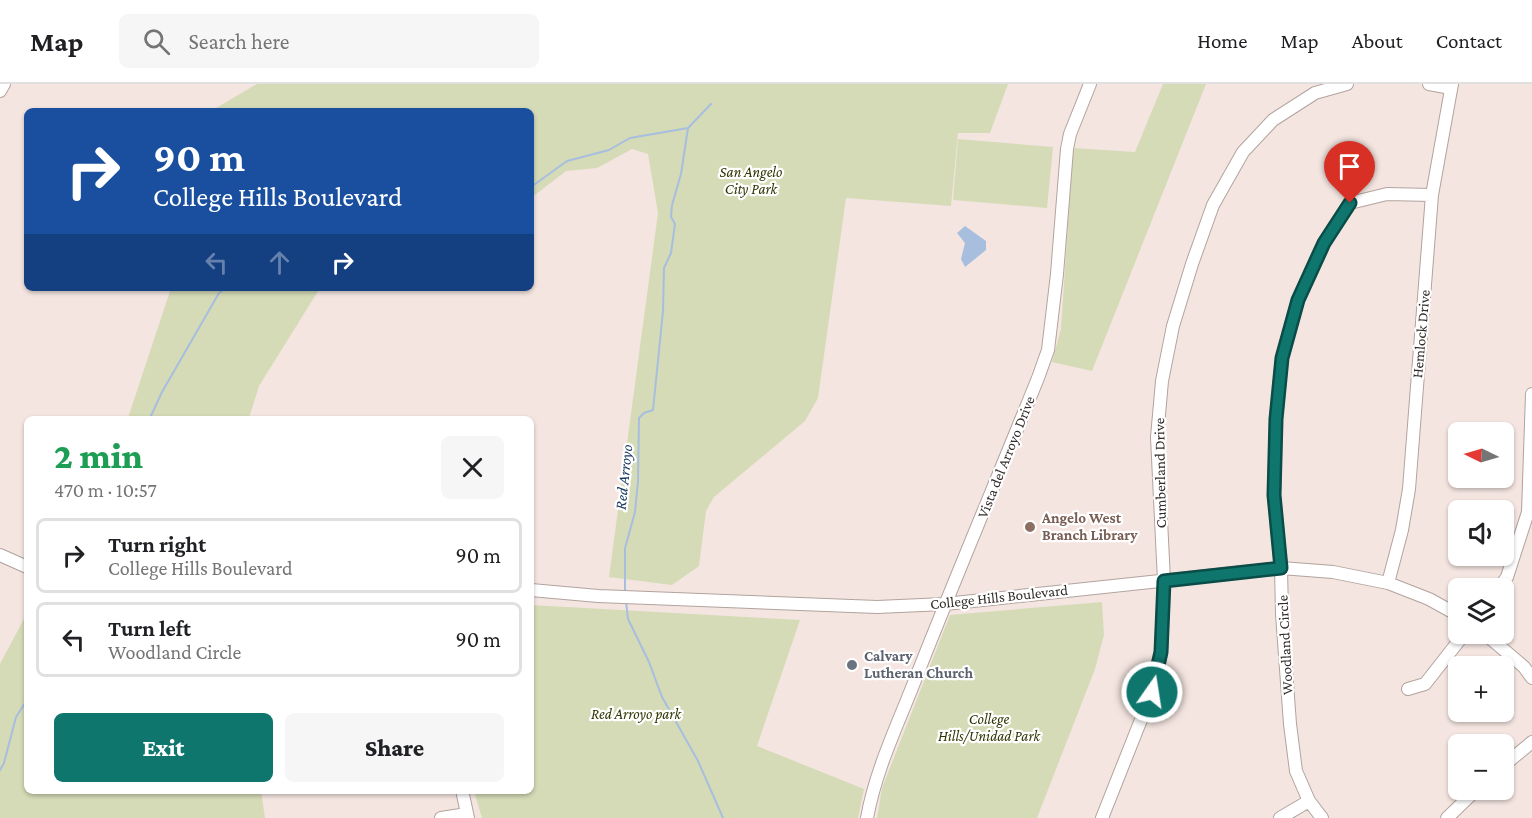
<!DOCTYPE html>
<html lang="en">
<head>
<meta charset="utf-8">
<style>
	body { margin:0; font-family:"Crimson Pro",serif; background:#f6f6f6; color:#202124; height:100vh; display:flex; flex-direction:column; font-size:22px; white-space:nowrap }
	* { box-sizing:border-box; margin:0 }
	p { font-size:20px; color:#757577 }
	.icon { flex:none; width:33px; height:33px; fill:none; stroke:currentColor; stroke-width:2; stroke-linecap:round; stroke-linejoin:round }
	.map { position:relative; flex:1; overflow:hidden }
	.panel { position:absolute; left:24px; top:332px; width:510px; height:378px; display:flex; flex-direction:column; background:#fff; border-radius:9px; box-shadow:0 2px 4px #0004 }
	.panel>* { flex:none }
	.banner { position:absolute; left:24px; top:24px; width:510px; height:183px; border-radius:9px; box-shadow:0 2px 4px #0004; background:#1a4fa0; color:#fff; overflow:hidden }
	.needle { width:39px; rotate:275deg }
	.tools { position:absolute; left:1448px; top:338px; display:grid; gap:12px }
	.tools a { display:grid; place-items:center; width:66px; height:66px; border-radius:9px; background:#fff; box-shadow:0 2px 4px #0004; font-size:30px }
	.pin { position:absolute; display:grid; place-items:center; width:51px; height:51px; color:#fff; margin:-62px -26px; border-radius:50% 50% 50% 0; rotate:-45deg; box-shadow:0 0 6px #0007 }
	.pin .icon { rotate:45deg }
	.me { position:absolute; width:66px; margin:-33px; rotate:13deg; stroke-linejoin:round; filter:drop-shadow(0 0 4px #0008) }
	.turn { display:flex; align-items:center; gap:21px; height:126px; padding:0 30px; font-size:27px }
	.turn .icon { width:78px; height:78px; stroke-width:2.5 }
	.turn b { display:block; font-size:42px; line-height:51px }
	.lanes { display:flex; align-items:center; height:57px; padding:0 30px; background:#0003; justify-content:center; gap:30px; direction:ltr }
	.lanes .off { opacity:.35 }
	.round { display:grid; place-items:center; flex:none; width:63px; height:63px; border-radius:9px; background:#f6f6f6 }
	.head { display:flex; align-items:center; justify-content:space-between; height:102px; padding:0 30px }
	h1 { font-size:36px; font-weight:800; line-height:45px; color:#1e9e55 }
	.cta { display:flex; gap:12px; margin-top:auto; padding:12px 30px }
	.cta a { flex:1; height:69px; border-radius:9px; background:#0f766e; color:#fff; font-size:24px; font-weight:800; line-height:69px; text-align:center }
	.cta a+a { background:#f6f6f6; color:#202124 }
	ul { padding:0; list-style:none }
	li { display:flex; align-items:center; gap:18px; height:75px; margin:0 12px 9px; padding:0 18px; border:3px solid #e0e0e0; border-radius:9px }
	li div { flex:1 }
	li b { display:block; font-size:22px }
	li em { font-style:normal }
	header { display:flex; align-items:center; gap:36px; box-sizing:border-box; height:84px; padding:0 30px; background:#fff; border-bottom:2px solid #e0e0e0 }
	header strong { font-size:28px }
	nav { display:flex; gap:33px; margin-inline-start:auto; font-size:21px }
	.search { width:420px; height:54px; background:#f6f6f6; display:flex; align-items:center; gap:15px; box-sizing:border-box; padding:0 21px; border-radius:9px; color:#757577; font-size:22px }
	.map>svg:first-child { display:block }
	.green { fill:#d5dbb6 }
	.water { fill:#a7bedf }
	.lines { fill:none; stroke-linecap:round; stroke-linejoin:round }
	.stream { stroke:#a7bedf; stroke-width:2 }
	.minor-casing { stroke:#b2a39e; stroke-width:14 }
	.minor { stroke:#fff; stroke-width:12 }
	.route-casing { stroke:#0a4d48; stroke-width:15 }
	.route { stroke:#0f766e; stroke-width:10 }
	.education-dot { fill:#8d6e63; stroke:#fff; stroke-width:2 }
	.worship-dot { fill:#6b7280; stroke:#fff; stroke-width:2 }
	.labels { text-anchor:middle; stroke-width:4.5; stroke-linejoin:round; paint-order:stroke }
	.park-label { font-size:15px; font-style:italic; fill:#313503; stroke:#fff }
	.street-label { font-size:15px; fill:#322c2a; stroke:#fff }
	.education-label { font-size:15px; font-weight:bold; fill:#785e54; stroke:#fff; text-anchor:start }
	.worship-label { font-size:15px; font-weight:bold; fill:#5b616d; stroke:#fff; text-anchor:start }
	.water-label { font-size:16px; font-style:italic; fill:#193863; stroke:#fff }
</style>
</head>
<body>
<header>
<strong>Map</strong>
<div class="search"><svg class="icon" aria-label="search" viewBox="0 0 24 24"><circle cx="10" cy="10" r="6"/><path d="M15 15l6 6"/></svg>Search here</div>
<nav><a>Home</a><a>Map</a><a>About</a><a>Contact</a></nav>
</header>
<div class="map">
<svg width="1532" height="734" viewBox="0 0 1532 734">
	<rect width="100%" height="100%" fill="#f4e5e0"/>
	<path class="green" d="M257,0h751l-18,49h-32l-7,73 -105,-8 -28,200 -13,23 -91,76 -8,14 -7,55 -27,19 -63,-8 49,-364 -10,-59 -16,-5 -35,19 -31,3 -35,27v-87h-320z
		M1163,0h43l-114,287 -40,-9 9,-33 12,-181 62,4z
		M958,55l95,8 -6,61 -94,-8z
		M171,204h149l-61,98 -10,32h-121z
		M1102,518l2,33 -9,34 -58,149h-160l5,-30 68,-173z
		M531,521l269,15 -43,126 107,43 -6,29h-376l-8,-27 57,-1z
		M27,529v177l234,1 4,27h-265v-154z"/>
	<path class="water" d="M965,142l21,15v9l-21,17 -4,-8 4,-16 -8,-10z"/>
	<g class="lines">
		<path class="stream" d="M531,103l36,-26 42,-11 21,-12 58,-10
			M150,334l12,-26 57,-99 7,-5
			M625,508v-44l10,-36 3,-31 1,-63 5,-5 9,-3 10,-99 1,-43 7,-15 4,-29 -4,-7 1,-12 9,-31 7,-46 23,-24
			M626,517l2,18 21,43 13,35 36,64 25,57
			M0,686l4,-7 12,-46 11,-17"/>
		<defs>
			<path id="minor" d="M1429,0l22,4
				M0,7l4,-7
				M0,471l27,12
				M1388,499l14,-53 7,-41 23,-294 20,-111
				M1499,504l8,-11 21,-65 4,-118
				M531,506l67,6 279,11 68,-3 336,-36 52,4 55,11 41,16 29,16
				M1484,549l40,34 8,11
				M1408,605l17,-5 40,-51
				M1503,682l29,-24
				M462,706l6,28
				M441,734l26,-4
				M867,734c9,-50 32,-96 50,-143 39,-99 81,-198 121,-297l10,-28 9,-76 10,-125 3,-15 20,-50
				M1102,734l50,-126 9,-39 3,-72 -7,-144 5,-56 11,-55 19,-62 21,-59 30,-53 30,-32 42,-27 32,-9
				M1280,734l29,-17
				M1322,734l-13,-17 -13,-30 -6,-47 -8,-110 -1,-46 -7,-73 2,-76 6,-61 16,-58 26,-57 26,-40 37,-9 45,1
				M1447,734l30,-29"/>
		</defs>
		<use href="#minor" class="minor-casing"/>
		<use href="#minor" class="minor"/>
	</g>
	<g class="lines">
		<defs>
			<path id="route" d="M1152,608l9,-40 3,-71 117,-13 -7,-73 2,-76 6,-61 16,-58 26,-57 26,-40"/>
		</defs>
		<use href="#route" class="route-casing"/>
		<use href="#route" class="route"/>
	</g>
	<circle class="education-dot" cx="1030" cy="443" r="6"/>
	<circle class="worship-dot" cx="852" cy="581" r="6"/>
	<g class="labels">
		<g class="park-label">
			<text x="751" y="93">San Angelo<tspan x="751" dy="17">City Park</tspan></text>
			<text x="636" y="635">Red Arroyo park</text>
			<text x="989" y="640">College<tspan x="989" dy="17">Hills/Unidad Park</tspan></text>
		</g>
		<g class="street-label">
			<text transform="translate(1421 250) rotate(-85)" y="5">Hemlock Drive</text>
			<text transform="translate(1006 373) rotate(-68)" y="5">Vista del Arroyo Drive</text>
			<text transform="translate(1160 389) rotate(-91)" y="5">Cumberland Drive</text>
			<text transform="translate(999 513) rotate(-6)" y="5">College Hills Boulevard</text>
			<text transform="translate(1285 561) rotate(-93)" y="5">Woodland Circle</text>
		</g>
		<g class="education-label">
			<text x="1042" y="439">Angelo West<tspan x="1042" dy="17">Branch Library</tspan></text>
		</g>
		<g class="worship-label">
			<text x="864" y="577">Calvary<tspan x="864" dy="17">Lutheran Church</tspan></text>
		</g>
		<g class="water-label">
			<text transform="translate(623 393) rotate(-84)" y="6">Red Arroyo</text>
		</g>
	</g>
</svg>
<div class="tools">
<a><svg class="needle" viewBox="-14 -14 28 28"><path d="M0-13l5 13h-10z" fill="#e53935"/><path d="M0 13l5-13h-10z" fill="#757577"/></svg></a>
<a><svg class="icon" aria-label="sound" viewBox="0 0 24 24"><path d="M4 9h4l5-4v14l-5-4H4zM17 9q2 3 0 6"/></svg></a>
<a><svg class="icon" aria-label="layers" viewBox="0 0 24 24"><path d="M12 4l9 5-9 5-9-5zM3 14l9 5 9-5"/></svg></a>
<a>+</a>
<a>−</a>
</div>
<div class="pin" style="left:1350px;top:119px;background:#d93025"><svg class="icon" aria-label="arrive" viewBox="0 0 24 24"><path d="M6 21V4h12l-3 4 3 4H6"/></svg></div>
<svg class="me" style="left:1152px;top:608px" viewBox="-20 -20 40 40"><circle r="17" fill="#0f766e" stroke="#fff" stroke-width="3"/><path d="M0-11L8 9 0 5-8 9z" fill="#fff"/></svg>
<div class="banner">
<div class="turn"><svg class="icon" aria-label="right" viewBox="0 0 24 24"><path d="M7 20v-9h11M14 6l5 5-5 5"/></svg><div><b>90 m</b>College Hills Boulevard</div></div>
<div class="lanes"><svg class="icon off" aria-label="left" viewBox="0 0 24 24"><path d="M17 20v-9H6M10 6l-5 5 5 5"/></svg><svg class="icon off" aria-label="ahead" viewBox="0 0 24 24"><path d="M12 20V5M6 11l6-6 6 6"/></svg><svg class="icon" aria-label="right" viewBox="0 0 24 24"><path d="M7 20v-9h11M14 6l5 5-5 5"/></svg></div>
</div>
<section class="panel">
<div class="head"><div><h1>2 min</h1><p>470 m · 10:57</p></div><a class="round"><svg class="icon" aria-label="close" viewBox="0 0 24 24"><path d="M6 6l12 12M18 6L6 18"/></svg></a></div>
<ul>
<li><svg class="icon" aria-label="right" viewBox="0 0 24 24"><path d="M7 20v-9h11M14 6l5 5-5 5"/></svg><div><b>Turn right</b><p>College Hills Boulevard</p></div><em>90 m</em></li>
<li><svg class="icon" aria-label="left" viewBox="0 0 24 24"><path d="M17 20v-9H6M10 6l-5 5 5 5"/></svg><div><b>Turn left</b><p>Woodland Circle</p></div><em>90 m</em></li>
</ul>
<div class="cta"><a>Exit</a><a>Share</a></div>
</section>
</div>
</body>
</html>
